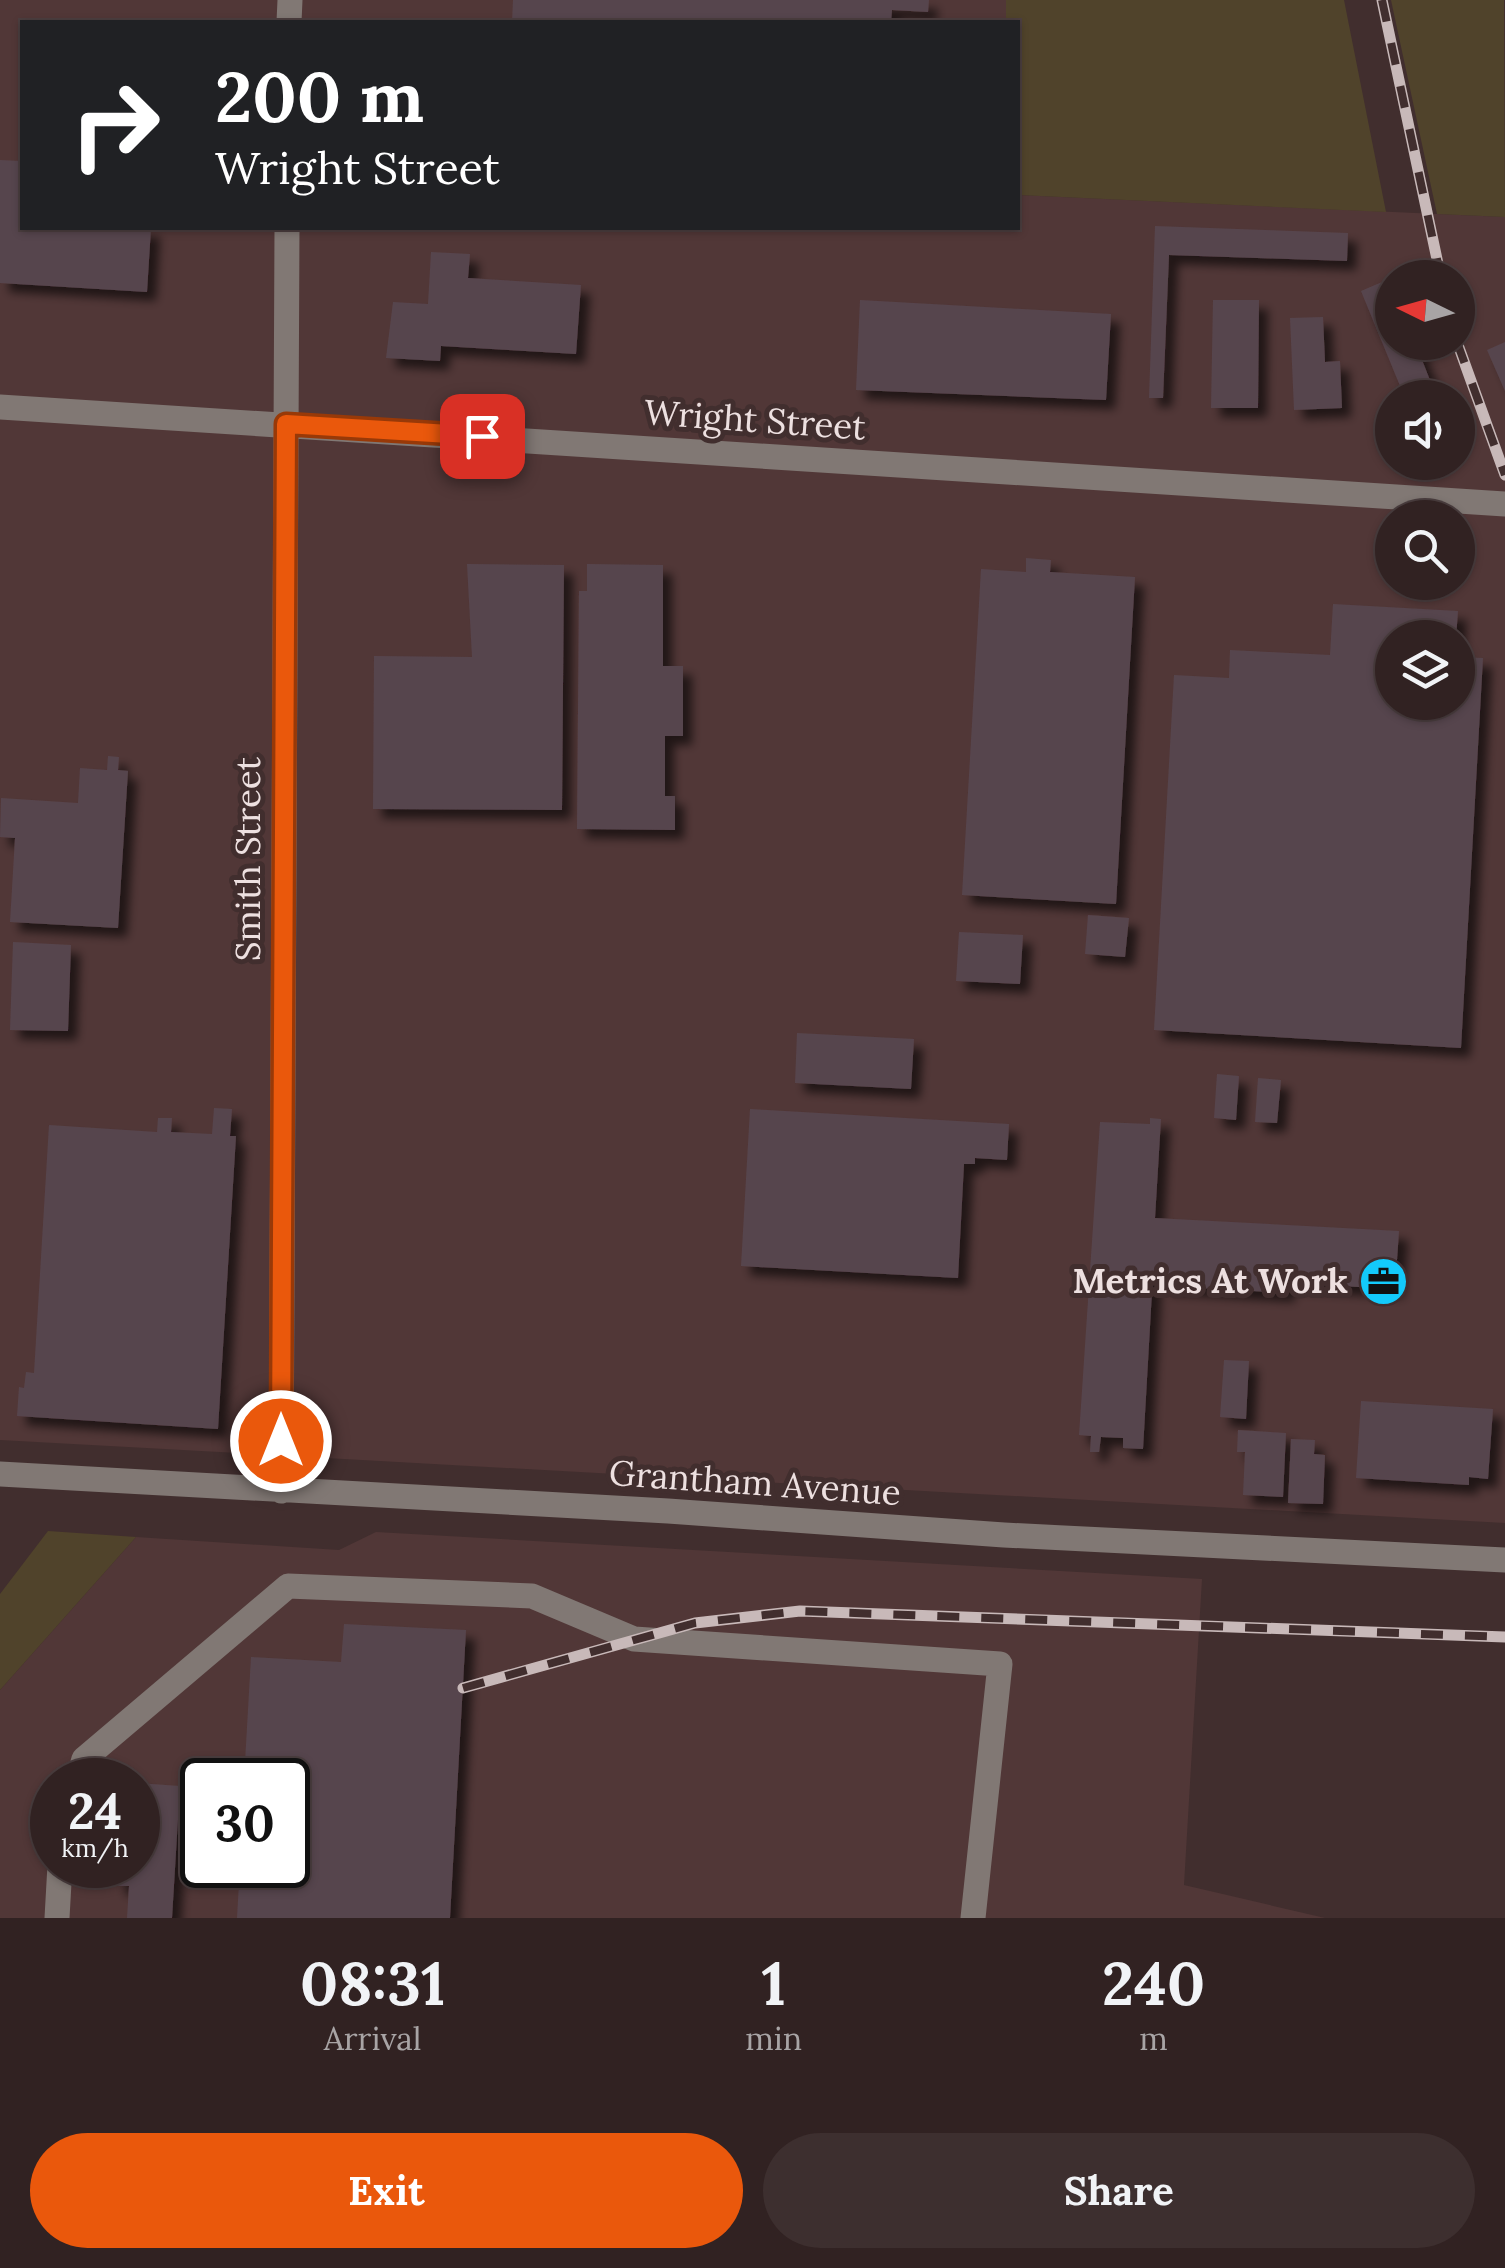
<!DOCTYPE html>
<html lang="en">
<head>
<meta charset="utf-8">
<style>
	body { margin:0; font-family:Lora,serif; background:#3d2f2f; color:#f1f3f6; height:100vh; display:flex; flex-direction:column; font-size:38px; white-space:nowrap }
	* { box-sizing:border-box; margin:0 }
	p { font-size:32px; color:#a8a4a5 }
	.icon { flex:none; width:55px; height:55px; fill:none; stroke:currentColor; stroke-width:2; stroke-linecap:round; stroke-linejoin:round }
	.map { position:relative; height:1918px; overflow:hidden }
	.drawer { display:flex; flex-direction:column; background:#312222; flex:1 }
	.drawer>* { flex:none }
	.top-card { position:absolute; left:20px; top:20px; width:1000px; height:210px; border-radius:0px; box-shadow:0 2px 8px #0004,0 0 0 2px #4c3f40; background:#202124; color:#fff; overflow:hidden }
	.needle { width:65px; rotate:275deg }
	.tools { position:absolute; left:1375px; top:260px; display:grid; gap:20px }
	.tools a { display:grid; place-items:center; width:100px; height:100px; border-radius:50%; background:#312222; box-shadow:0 2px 8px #0004,0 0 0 2px #4c3f40; font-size:50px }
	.speed { position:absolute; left:30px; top:1758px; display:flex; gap:20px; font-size:50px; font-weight:700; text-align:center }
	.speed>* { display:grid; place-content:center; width:130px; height:130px; border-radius:50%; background:#312222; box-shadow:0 2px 8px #0004,0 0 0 2px #4c3f40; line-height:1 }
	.speed small { font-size:25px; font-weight:400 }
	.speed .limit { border:5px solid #111; border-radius:15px; background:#fff; color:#111 }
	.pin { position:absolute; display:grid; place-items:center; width:85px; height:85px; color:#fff; margin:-42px; border-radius:20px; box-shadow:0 5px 15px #0006 }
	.me { position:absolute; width:110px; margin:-55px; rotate:0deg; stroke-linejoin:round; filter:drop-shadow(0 0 8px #0008) }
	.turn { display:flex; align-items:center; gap:35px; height:210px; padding:0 30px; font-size:45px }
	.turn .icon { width:130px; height:130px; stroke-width:2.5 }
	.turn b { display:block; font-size:70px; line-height:85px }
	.eta { display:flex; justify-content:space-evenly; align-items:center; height:170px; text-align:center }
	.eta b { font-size:60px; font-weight:800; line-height:70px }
	.button { display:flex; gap:20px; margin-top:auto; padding:20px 30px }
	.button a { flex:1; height:115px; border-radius:60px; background:#ea580c; color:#fff; font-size:40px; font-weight:800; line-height:115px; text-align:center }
	.button a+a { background:#3d2f2f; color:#f1f3f6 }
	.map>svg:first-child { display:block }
	.built { fill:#513737; fill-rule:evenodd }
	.green { fill:#50432b }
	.building { fill:#57454d; filter:url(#shadow) }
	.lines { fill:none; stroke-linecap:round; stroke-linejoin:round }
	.minor { stroke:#817874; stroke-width:25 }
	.rail-casing { stroke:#c8b9b9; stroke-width:11 }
	.rail { stroke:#412e2e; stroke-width:8; stroke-dasharray:22; stroke-linecap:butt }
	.route-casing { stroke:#983908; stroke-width:25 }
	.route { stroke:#ea580c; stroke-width:18 }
	.labels { text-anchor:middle; stroke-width:10; stroke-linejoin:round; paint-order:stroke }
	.street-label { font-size:35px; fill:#ede0e0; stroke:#412e2e }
	.poi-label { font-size:35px; font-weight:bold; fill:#ede0e0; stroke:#412e2e; text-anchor:end }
</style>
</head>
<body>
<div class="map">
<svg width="1505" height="1918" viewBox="0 0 1505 1918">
	<defs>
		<filter id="shadow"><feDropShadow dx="9" dy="9" stdDeviation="5" flood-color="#0009"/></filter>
	</defs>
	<rect width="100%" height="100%" fill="#412e2e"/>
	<path class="built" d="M0,0h1006v22h-984v206h996v-33l487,22v1306l-1505,-83zM1392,278h66v64h-66zM1392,398h66v64h-66zM1392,518h66v64h-66zM1392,638h66v64h-66z
		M376,1532l826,47 -18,306 141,33h-1325v-228l136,-153 203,13zM52,1780h86v85h-86zM202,1780h86v85h-86z"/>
	<path class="green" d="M1006,0h338l42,212 -368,-17v-173h-12z
		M1391,0h113l1,217 -68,-3z
		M48,1531l88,6 -136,153v-96z"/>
	<path class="building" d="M513,0h416l-1,12 -36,-2 -1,12h-379z
		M0,160l22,1v67h129l-4,64 -147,-9z
		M1155,226l193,7 -1,28 -178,-6 -6,143h-14z
		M431,252l39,2 -2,24 113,7 -5,69 -135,-8 -1,15 -54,-3 7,-56 35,2z
		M1389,279l3,63h23l22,56h-32l-44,-107z
		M860,300l251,14 -5,86 -250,-10z
		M1213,300h46l-1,108h-47z
		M1323,317l2,45 15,-1 2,47 -48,2 -4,-92z
		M1505,342v49l-18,-41z
		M1026,558l25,2 -1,12 85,5 -19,327 -154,-9 19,-326 45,3z
		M467,564l97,1 -2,245 -189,-1 1,-153 98,1z
		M587,564l76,1v101h20v70h-18v60h10v34l-98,-1 2,-238h8z
		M1333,604l125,7 -2,27h-64v64h66v-45l25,1 -22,390 -307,-18 20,-355 55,3 1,-28 100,5z
		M108,756l11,1 -1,13 10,1 -10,157 -108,-6 5,-84 -15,-1 1,-39 77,5 2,-35 27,2z
		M1088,915l41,3 -4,39 -40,-3z
		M959,932l64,3 -3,49 -64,-3z
		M13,942l58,3 -3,86 -58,-1z
		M797,1033l117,6 -3,50 -116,-6z
		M1217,1074l22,2 -3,44 -22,-2z
		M1258,1078l23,2 -4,43 -22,-1z
		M214,1108l18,1 -2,27h6l-18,293 -201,-13 2,-29 5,1 2,-16 8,1 15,-248 108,7 1,-14h14l-1,14 41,2z
		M750,1109l259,15 -2,36 -32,-2v6h-11l-6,114 -217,-12z
		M1150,1118l11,1 -6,99 244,13 -4,58 -109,-6v10l-124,-7 1,-12h-10l-10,175 -20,-1v-10l-22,-1 -2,15h-9l1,-16 -12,-1 21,-313 50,2z
		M1224,1360l25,1 -3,58 -26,-2z
		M1361,1401l132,8 -5,70 -19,-2v8l-113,-7z
		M1238,1430l48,3 -3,64 -40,-2 2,-43h-8z
		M1291,1439l24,1 -1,14 11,1 -2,49 -35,-1z
		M344,1624l122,6 -16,288h-213l3,-53h48v-85h-44l7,-123 90,5z
		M138,1783l42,3 -8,132h-45l2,-32h-13l1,-21h21z"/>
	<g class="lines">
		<path class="minor" d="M289,22l1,-22
			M0,407l1505,97
			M0,1474l668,37 336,24 501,25
			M281,1491l6,-1263
			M78,1780l6,-21 204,-173 244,10 102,43 366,25 -27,254
			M57,1918l3,-53"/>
		<defs>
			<path id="rail" d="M1382,0l59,278
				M1457,342l48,133
				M463,1688l232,-65 105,-12 705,26"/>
		</defs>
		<use href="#rail" class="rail-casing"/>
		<use href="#rail" class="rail"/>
	</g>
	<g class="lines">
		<defs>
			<path id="route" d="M281,1441l5,-1017 196,12"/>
		</defs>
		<use href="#route" class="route-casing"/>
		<use href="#route" class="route"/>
	</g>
	<defs>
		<symbol id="office-disc" viewBox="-11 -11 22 22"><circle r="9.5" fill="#13cafb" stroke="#412e2e"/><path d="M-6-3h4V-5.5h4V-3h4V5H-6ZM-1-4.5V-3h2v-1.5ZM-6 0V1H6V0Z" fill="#111"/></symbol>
	</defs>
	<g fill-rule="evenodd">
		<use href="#office-disc" x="1356" y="1254" width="55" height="55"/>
	</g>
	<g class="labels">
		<g class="street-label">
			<text transform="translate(755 420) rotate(4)" y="12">Wright Street</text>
			<text transform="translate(248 859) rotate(-90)" y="12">Smith Street</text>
			<text transform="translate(755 1483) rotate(4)" y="12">Grantham Avenue</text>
		</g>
		<g class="poi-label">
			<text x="1348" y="1293">Metrics At Work</text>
		</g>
	</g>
</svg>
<div class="tools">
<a><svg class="needle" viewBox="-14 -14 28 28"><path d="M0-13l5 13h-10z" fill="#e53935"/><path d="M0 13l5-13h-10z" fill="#a8a4a5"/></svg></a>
<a><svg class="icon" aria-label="sound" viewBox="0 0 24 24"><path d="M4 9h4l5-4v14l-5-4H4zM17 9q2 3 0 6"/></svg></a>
<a><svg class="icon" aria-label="search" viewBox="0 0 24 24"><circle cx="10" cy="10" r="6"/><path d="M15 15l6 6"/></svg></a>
<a><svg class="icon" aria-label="layers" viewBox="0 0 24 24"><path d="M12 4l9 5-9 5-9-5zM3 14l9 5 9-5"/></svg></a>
</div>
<div class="speed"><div>24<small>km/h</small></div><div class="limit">30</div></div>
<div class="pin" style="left:482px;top:436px;background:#d93025"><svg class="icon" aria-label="arrive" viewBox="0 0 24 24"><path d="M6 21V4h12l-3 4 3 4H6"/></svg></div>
<svg class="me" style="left:281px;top:1441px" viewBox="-20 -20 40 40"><circle r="17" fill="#ea580c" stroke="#fff" stroke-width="3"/><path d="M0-11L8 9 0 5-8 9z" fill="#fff"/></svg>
<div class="top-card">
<div class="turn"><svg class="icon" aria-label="right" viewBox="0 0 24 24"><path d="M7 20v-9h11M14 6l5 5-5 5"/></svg><div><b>200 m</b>Wright Street</div></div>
</div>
</div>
<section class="drawer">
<div class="eta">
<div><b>08:31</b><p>Arrival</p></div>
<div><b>1</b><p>min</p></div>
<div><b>240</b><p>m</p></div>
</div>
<div class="button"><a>Exit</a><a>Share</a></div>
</section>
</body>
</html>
